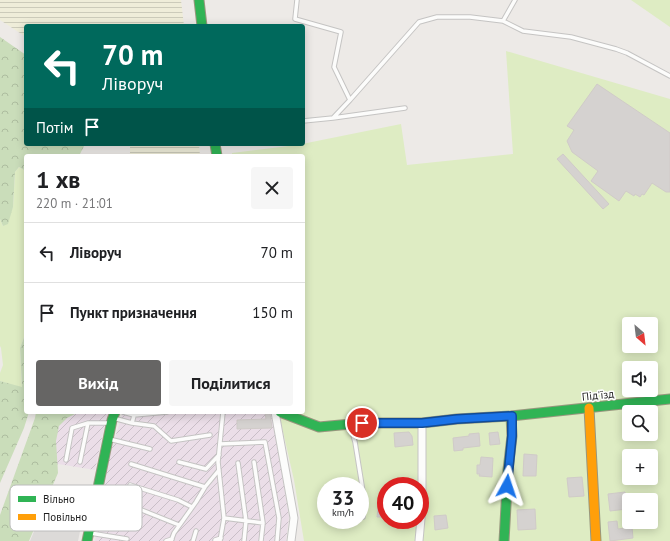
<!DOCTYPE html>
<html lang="uk">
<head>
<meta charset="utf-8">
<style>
	body { margin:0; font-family:"PT Sans",sans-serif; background:#f6f6f6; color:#202124; height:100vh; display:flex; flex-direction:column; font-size:15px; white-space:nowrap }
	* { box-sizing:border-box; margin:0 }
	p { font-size:13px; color:#757577 }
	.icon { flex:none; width:22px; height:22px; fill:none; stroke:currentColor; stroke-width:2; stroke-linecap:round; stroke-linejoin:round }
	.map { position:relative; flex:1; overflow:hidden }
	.details { position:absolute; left:24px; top:154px; width:281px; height:260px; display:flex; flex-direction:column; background:#fff; border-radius:4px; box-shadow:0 2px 10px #0003 }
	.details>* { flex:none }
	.top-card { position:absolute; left:24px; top:24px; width:281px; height:122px; border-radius:4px; box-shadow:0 2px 10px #0003; background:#00695c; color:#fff; overflow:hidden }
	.needle { width:26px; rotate:152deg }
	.tools { position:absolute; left:622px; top:317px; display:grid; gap:8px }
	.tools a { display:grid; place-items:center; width:36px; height:36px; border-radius:4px; background:#fff; box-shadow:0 2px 10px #0003; font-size:20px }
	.speed { position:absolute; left:317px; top:477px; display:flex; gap:8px; font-size:20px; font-weight:700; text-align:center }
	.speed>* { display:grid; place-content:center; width:52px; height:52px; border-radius:50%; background:#fff; box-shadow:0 2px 10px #0003; line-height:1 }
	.speed small { font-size:10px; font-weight:400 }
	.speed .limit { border:6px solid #d22; background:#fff; color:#111 }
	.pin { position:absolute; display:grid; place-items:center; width:34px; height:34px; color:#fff; margin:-17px; border:2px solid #fff; border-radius:50%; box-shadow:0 1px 4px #0007 }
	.me { position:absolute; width:44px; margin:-22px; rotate:5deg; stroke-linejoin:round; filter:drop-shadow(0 0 3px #0008) }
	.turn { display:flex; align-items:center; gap:14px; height:84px; padding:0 12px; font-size:18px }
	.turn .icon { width:52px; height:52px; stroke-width:2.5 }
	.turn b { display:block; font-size:28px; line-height:34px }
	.then { display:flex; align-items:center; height:38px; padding:0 12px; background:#0003; gap:8px; font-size:15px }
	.round { display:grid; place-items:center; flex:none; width:42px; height:42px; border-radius:4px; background:#f6f6f6 }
	.headline { display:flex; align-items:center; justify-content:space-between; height:68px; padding:0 12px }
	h1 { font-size:24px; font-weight:600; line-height:30px }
	.cta { display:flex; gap:8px; margin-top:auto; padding:8px 12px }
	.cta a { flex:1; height:46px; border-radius:4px; background:#666564; color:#fff; font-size:16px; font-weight:600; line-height:46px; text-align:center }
	.cta a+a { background:#f6f6f6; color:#202124 }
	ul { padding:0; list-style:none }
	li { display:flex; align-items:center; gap:12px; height:60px; padding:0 12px; border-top:1px solid #e0e0e0 }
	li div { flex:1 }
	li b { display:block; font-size:15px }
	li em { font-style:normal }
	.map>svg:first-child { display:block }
	.residential { fill:#dcdad8 }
	.industrial { fill:url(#industrial-furrows) }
	.farmland { fill:url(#farmland-rules) }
	.grass { fill:#deecc3; fill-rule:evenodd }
	.forest { fill:url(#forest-crowns) }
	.building { fill:#d5d2d0; stroke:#d0cbc8 }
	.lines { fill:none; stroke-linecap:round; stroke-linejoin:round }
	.lane-casing { stroke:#c5c4c3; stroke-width:5.5 }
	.street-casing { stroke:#c5c4c3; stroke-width:9 }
	.fast-casing { stroke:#98977e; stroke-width:11 }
	.slow-casing { stroke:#98977e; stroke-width:11 }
	.lane { stroke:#fcfcfb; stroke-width:3.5 }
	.street { stroke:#fcfcfb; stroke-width:7 }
	.fast { stroke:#30b455; stroke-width:9 }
	.slow { stroke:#ff9f0a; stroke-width:9 }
	.route-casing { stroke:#114b97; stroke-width:10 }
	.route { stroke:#1a73e8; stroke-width:7 }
	.labels { text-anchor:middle; stroke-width:3; stroke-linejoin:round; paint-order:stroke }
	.street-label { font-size:11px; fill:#1e1e1e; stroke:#fff }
	.key { fill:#fff; stroke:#bcbcbc; stroke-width:1 }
	.key-label { font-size:11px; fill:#1e1e1e }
</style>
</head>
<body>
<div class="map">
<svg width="670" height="541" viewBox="0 0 670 541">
	<defs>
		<pattern id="industrial-furrows" width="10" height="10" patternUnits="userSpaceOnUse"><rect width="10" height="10" fill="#ebdee8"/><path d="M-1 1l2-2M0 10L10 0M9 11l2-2" fill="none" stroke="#c9bec7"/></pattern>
		<pattern id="farmland-rules" width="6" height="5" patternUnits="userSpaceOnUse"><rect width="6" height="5" fill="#efedd9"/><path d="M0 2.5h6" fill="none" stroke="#cccbba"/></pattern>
		<pattern id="forest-crowns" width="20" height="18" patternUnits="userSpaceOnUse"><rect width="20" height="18" fill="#caddba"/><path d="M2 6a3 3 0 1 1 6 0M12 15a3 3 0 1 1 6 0" fill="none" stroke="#adbd9f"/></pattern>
	</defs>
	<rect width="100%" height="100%" fill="#edeae7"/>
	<path class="residential" d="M49,496l37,6 -8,39h-48z"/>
	<path class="industrial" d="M67,412h42l-3,7 -11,51 -43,-7 5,-40z
		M123,412l149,1 17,104 -3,24h-191l15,-87z"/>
	<path class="farmland" d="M0,0h181l3,26h-158v11l-26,-17z
		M130,144h69l1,12h-70z"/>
	<path class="grass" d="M631,0h39v27z
		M506,51l164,48v442h-366l-10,-61 -13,-57 -1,-11h23v-256h-71v-3l65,-8 104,-21 6,41 106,-11zM629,324h22v22h-22zM629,368h22v22h-22zM629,412h22v22h-22zM629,456h22v22h-22zM326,486h34v34h-34zM386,486h34v34h-34zM629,500h22v22h-22z
		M19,167l5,3 2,9v106l-2,6 2,4v37l-6,16 2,40 -22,-7v-8l3,-8 -2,-17 -1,-2v-127l3,7 10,-19 2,-35z"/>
	<path class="forest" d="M0,37l26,18v89h59l-5,10v2h-54v23l-2,-9 -5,-3 -4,5 -2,35 -5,17 -5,2 -3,-7z
		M26,332v80h3l-5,16 -24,55v-102l22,6 -2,-39z
		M36,412h42l-1,1 -10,5 -8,8 -3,15 2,32 -29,68h-29v-26l35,-97z"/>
	<path class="building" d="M597,84l73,49v59h-4l-14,-9 -8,12 -2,-1 -2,3 -5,-3 -1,2 -8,-5 -7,10 -28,-20 7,-10 -26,-19 -5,-11 7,-11 -7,-4z
		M563,154l46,50 -6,5 -46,-50z
		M265,413h5l2,15 -35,1v-9l29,-1z
		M409,432l3,4 1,9 -18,2 -1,-14z
		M498,432l2,12 -10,1 -1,-12z
		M479,433l1,13 -17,2v2l-9,1 -1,-13 16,-2v-2z
		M524,454l13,1 -1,21h-13z
		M481,457l12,1 -1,19 -13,-1 1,-2h-3v-9h3z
		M582,477l2,19 -15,1 -2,-19z
		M625,492l2,17 -17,2 -2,-17z
		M379,501l7,1v15h-9z
		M535,509l1,20 -18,1 -1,-20z
		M446,515l2,13 -13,2 -1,-14z
		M617,521l1,8 14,-2 1,11 -23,3 -2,-19z"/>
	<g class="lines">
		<defs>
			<path id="lane" d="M297,0l-2,19 46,13 -7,35 16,33
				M503,21l12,-21
				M333,118l72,-10
				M303,121l30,-3 17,-18 69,-78 18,-5h33l33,4 20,10 48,6 45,12 11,4 43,23
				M123,412l11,3 33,-3
				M113,418l19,5 3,-11
				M132,423l22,3 17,15 39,-6
				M350,425l5,17 9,56 -1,19
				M109,439l41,10
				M220,444l45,-2 14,76 -2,23
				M66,460l6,-32 16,-5h22
				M80,462l8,-39
				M179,462l27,7 13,-14
				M254,462l9,61 -2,18
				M238,463l8,58 -2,20
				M131,464l74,23
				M130,485l48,15 14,7
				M97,496l27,7
				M139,509l40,16
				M93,516l32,6
				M224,518l39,5
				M90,533l37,6
				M166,541l6,-2
				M171,541l3,-8 22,-31 9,-15 14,-17
				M193,541l3,-10
				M215,541v-1l6,-2
				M220,541l4,-23 -6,-56 5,-50"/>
			<path id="street" d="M275,412l19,106 -3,23
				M419,541l3,-34v-84"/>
			<path id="fast" d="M199,0l3,26
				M215,144l2,12
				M280,412l39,15 43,-4h60l35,-4 54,-3 159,-17
				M87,541l25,-121 3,-8
				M504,541l4,-71 4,-34 -1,-20"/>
			<path id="slow" d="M589,408l7,133"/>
		</defs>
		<use href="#lane" class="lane-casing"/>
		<use href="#street" class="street-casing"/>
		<use href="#fast" class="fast-casing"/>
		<use href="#slow" class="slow-casing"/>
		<use href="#lane" class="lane"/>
		<use href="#street" class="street"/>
		<use href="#fast" class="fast"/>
		<use href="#slow" class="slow"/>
	</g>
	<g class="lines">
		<defs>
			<path id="route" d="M362,423h60l35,-4 55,-3v20l-5,50"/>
		</defs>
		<use href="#route" class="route-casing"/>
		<use href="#route" class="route"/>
	</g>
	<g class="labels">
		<g class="street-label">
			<text transform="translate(598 395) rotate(-6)" y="4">Під'їзд</text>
		</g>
	</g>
	<rect x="10" y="485" width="132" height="46" rx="6" class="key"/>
	<rect x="18" y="496" width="18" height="6" fill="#30b455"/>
	<rect x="18" y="514" width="18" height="6" fill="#ff9f0a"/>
	<g class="key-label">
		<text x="43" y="503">Вільно</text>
		<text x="43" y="521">Повільно</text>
	</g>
</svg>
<div class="tools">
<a><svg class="needle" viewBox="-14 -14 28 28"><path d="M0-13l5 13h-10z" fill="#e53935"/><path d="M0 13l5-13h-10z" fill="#757577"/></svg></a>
<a><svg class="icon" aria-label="sound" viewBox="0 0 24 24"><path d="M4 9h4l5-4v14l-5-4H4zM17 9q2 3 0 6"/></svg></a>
<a><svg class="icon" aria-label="search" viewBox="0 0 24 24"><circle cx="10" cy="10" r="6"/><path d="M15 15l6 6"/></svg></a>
<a>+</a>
<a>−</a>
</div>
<div class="speed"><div>33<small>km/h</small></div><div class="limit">40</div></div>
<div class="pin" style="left:362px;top:423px;background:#d93025"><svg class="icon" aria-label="arrive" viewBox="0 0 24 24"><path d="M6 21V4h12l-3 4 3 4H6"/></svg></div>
<svg class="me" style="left:507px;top:486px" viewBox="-20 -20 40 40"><path d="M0-17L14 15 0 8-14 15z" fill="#1a73e8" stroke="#fff" stroke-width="4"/></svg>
<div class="top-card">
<div class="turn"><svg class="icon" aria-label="left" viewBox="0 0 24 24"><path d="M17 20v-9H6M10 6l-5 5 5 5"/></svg><div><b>70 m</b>Ліворуч</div></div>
<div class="then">Потім<svg class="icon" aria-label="arrive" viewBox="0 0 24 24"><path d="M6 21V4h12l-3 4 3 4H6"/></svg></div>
</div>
<section class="details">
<div class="headline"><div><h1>1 хв</h1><p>220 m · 21:01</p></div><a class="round"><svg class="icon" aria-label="close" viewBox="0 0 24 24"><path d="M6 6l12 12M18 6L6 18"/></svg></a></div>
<ul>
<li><svg class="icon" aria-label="left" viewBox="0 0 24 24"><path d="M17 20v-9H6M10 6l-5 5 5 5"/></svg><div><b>Ліворуч</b></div><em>70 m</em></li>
<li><svg class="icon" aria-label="arrive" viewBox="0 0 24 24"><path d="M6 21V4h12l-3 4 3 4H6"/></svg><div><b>Пункт призначення</b></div><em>150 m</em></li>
</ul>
<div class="cta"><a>Вихід</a><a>Поділитися</a></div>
</section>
</div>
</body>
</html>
